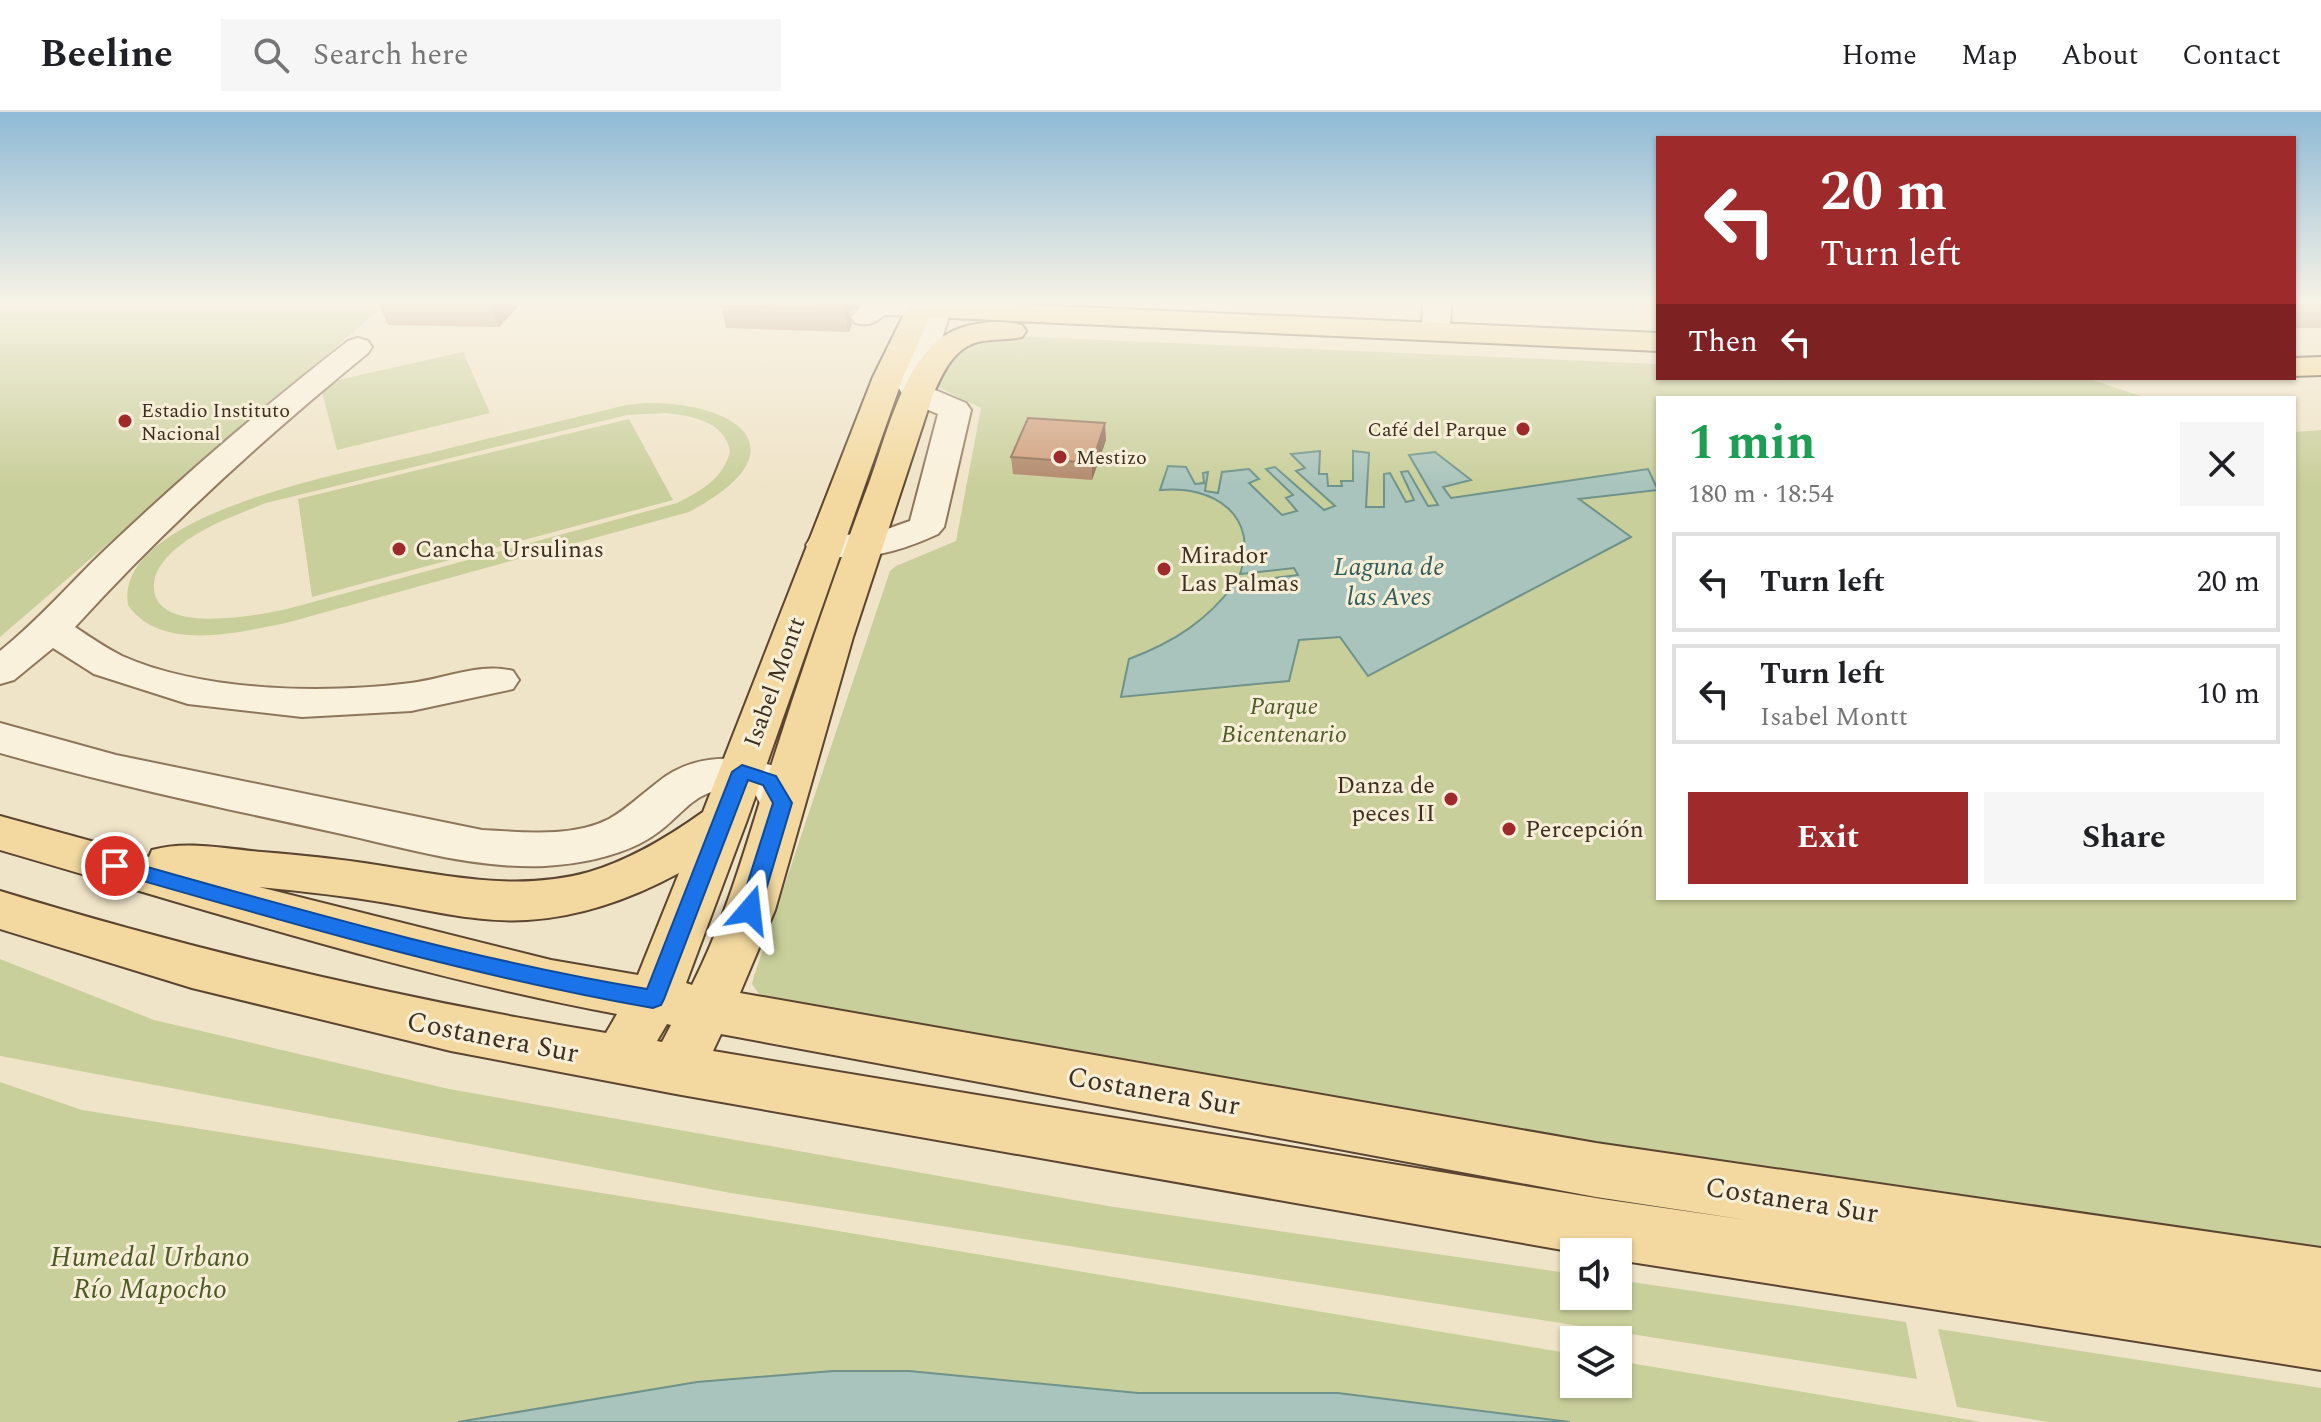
<!DOCTYPE html>
<html lang="en">
<head>
<meta charset="utf-8">
<style>
	body { margin:0; font-family:Spectral,serif; background:#f6f6f6; color:#202124; height:100vh; display:flex; flex-direction:column; font-size:30px; white-space:nowrap }
	* { box-sizing:border-box; margin:0 }
	p { font-size:26px; color:#757577 }
	.icon { flex:none; width:44px; height:44px; fill:none; stroke:currentColor; stroke-width:2; stroke-linecap:round; stroke-linejoin:round }
	.map { position:relative; flex:1; overflow:hidden }
	.details { position:absolute; left:1656px; top:284px; width:640px; height:504px; display:flex; flex-direction:column; background:#fff; border-radius:0px; box-shadow:0 2px 6px #0004 }
	.details>* { flex:none }
	.banner { position:absolute; left:1656px; top:24px; width:640px; height:244px; border-radius:0px; box-shadow:0 2px 6px #0004; background:#9e2a2b; color:#fff; overflow:hidden }
	.buttons { position:absolute; left:1560px; top:1126px; display:grid; gap:16px }
	.buttons a { display:grid; place-items:center; width:72px; height:72px; border-radius:0px; background:#fff; box-shadow:0 2px 6px #0004; font-size:40px }
	.pin { position:absolute; display:grid; place-items:center; width:68px; height:68px; color:#fff; margin:-34px; border:4px solid #fff; border-radius:50%; box-shadow:0 2px 8px #0007 }
	.me { position:absolute; width:88px; margin:-44px; rotate:17deg; stroke-linejoin:round; filter:drop-shadow(0 0 6px #0008) }
	.turn { display:flex; align-items:center; gap:28px; height:168px; padding:0 32px; font-size:36px }
	.turn .icon { width:104px; height:104px; stroke-width:2.5 }
	.turn b { display:block; font-size:56px; line-height:68px }
	.then { display:flex; align-items:center; height:76px; padding:0 32px; background:#0003; gap:16px; font-size:30px }
	.round { display:grid; place-items:center; flex:none; width:84px; height:84px; border-radius:0px; background:#f6f6f6 }
	.headline { display:flex; align-items:center; justify-content:space-between; height:136px; padding:0 32px }
	h1 { font-size:48px; font-weight:700; line-height:60px; color:#1e9e55 }
	.primary-button { display:flex; gap:16px; margin-top:auto; padding:16px 32px }
	.primary-button a { flex:1; height:92px; border-radius:0px; background:#9e2a2b; color:#fff; font-size:32px; font-weight:700; line-height:92px; text-align:center }
	.primary-button a+a { background:#f6f6f6; color:#202124 }
	ul { padding:0; list-style:none }
	li { display:flex; align-items:center; gap:24px; height:100px; margin:0 16px 12px; padding:0 16px; border:4px solid #e0e0e0; border-radius:0px }
	li div { flex:1 }
	li b { display:block; font-size:30px }
	li em { font-style:normal }
	header { display:flex; align-items:center; gap:48px; box-sizing:border-box; height:112px; padding:0 40px; background:#fff; border-bottom:2px solid #e0e0e0 }
	header strong { font-size:38px }
	nav { display:flex; gap:44px; margin-inline-start:auto; font-size:28px }
	.search { width:560px; height:72px; background:#f6f6f6; display:flex; align-items:center; gap:20px; box-sizing:border-box; padding:0 28px; border-radius:0px; color:#757577; font-size:30px }
	.map>svg:first-child { display:block }
	.green { fill:#c9cf9b; fill-rule:evenodd }
	.water { fill:#a9c4bc; stroke:#6f938a; stroke-width:2 }
	.lines { fill:none; stroke-linecap:round; stroke-linejoin:round }
	.minor-casing { stroke:#8d765c; stroke-width:4 }
	.major-casing { stroke:#5b4430; stroke-width:4 }
	.minor { fill:#faf1dc; fill-rule:evenodd }
	.major { fill:#f3d9a0; fill-rule:evenodd }
	.wall { fill:#b2896c }
	.shaded-wall { fill:#916f58 }
	.building { fill:#cf9f7d; stroke:#916f58; stroke-width:2 }
	.route { fill:#1a73e8; stroke:#114b97; stroke-width:2 }
	.poi-dot { fill:#9e2a2b; stroke:#f7eed8; stroke-width:3 }
	.labels { text-anchor:middle; stroke-width:6; stroke-linejoin:round; paint-order:stroke }
	.far-poi-label { font-size:20px; fill:#3d2e20; stroke:#f7eed8; text-anchor:start }
	.poi-label { font-size:24px; fill:#3d2e20; stroke:#f7eed8; text-anchor:start }
	.street-label { font-size:24px; fill:#3d2e20; stroke:#f7eed8 }
	.park-label { font-size:24px; font-style:italic; fill:#4d5a26; stroke:#f7eed8 }
	.water-label { font-size:26px; font-style:italic; fill:#2f5d5a; stroke:#f7eed8 }
	.near-street-label { font-size:28px; fill:#3d2e20; stroke:#f7eed8 }
	.near-park-label { font-size:28px; font-style:italic; fill:#4d5a26; stroke:#f7eed8 }
</style>
</head>
<body>
<header>
<strong>Beeline</strong>
<div class="search"><svg class="icon" aria-label="search" viewBox="0 0 24 24"><circle cx="10" cy="10" r="6"/><path d="M15 15l6 6"/></svg>Search here</div>
<nav><a>Home</a><a>Map</a><a>About</a><a>Contact</a></nav>
</header>
<div class="map">
<svg width="2321" height="1310" viewBox="0 0 2321 1310">
	<rect width="100%" height="100%" fill="#f0e4c8"/>
	<path class="green" d="M0,190h388l-388,335z
		M1012,224l646,28v14h428l61,20h-489v500h636v-466l27,-2v824l-736,-107 -824,-150 -9,-13 2,-8 136,-405 6,-5 60,-25 25,-133 -43,-21 12,-33 16,-11z
		M463,240l27,61 -153,37 -17,-66z
		M647,291c99,0 153,51 42,109l-403,111c-47,9 -125,30 -158,-18 -16,-94 237,-136 302,-152 65,-16 130,-32 196,-48zM666,301c26,3 58,8 64,38 -6,27 -29,40 -53,52l-390,106c-27,6 -131,27 -133,-21 -1,-17 12,-31 24,-41 26,-21 58,-32 88,-44l361,-88z
		M629,307l44,81 -361,97 -14,-98z
		M0,847l154,61 295,69 659,117 466,68v22h44v-16l288,42 11,57 -1186,-186 -731,-137z
		M0,970l82,28 726,116 766,128v30h44v-23l364,61h-1982z
		M1938,1217l383,59v34h-272l-92,-15z"/>
	<path class="water" d="M1320,339l-1,23h8l1,12h14l-1,-5h12v-30l16,2 -3,54h18v-33l6,-1 16,29 8,-2 -13,-28 7,-1 20,35 10,-1 -29,-50 26,-3 36,28 -28,7 8,11 197,-29 10,21 -79,9 52,38 -263,139 -28,-39 -41,3 -10,41 -168,16 8,-38c45,-17 78,-38 106,-76l63,-8 -4,-7 -54,6c20,-59 -26,-89 -80,-84l8,-24 18,1 9,17 9,-1 -1,-10 5,-1 -3,19 13,2 4,-21 27,-3 10,10 -10,4 33,32 15,-4 -11,-13 7,-3 -27,-26 9,-2 49,43 11,-4 -39,-35 9,-3 -14,-14z
		M833,1259h76l229,22h200l232,29h-1112l239,-40z"/>
	<g class="lines">
		<defs>
			<path id="minor" d="M865,190h88l-25,85 38,16 5,7 -27,117 -6,7c-41,19 -82,30 -127,19l-5,-8 5,-8 65,-4 34,-12 28,-107 -31,-13 -9,-14 23,-71 -37,-1c-10,9 -16,11 -29,8l-4,-6z
				M1423,190h28l-1,28 -4,6 -10,2 -10,-2 -4,-6z
				M358,226l10,3 4,6 -4,6c-104,85 -203,175 -293,274 15,10 31,21 47,29 81,36 202,38 289,27 33,-4 70,-21 102,-12l6,9 -6,9 -102,22 -109,6 -114,-13 -94,-30 -41,-26 -39,32 -14,4v-33c39,-31 70,-68 106,-102 77,-73 158,-143 242,-208z
				M0,611l116,32 366,75c40,2 90,8 127,-11 18,-10 33,-25 49,-37 38,-31 84,-26 128,-13l19,34 -7,11 -16,5 -16,-5 -12,-22c-65,-14 -66,28 -115,52 -29,14 -61,20 -94,22 -69,3 -136,-17 -203,-32 -115,-25 -229,-49 -342,-81z"/>
			<path id="major" d="M910,190h58l690,31v18l-728,-34 -27,60 -156,443 -61,163 6,2c36,-71 56,-147 80,-222 30,-94 62,-187 97,-280 17,-46 30,-106 67,-141 21,-19 60,-24 86,-17l4,6 -4,6c-13,3 -26,2 -39,4 -29,4 -41,33 -51,56l-79,240 -78,273 -35,83 856,150 725,105v122l-703,-110v-8h-44l-898,-158 -225,-43 -259,-63 -192,-59v-38c199,61 401,108 606,142l11,-19c-209,-39 -413,-105 -617,-164v-34l149,41 3,-7c34,-10 75,-1 110,2 38,3 77,7 115,13 71,11 141,27 212,7 41,-12 79,-35 114,-60l170,-435zM679,761l-41,102 -87,-15 -292,-73c43,4 86,9 128,16 46,8 93,20 140,17 53,-3 106,-22 152,-47zM667,912l4,1 -9,17 -5,-1zM721,922l875,163 151,23 -145,-21 -889,-148z
				M2321,245v18l-27,1v-18z"/>
		</defs>
		<use href="#minor" class="minor-casing"/>
		<use href="#major" class="major-casing"/>
		<use href="#minor" class="minor"/>
		<use href="#major" class="major"/>
	</g>
	<path class="wall" d="M378,190h144l-23,25 -111,-2z
		M723,190h140l-13,11 2,11 -3,8 -123,-4 -5,-22z
		M2294,190h27v26h-27z
		M1106,328l-14,40 -79,-6 -2,-17z"/>
	<path class="shaded-wall" d="M493,190h29l-23,25 -8,-23z
		M846,190h17l-13,11 2,11 -3,8 -5,-23z
		M1105,311l1,17 -14,40v-17z"/>
	<path class="building" d="M378,190h115l-2,2z
		M723,190h125l-4,7 -123,-3z
		M1028,306l77,5 -13,40 -81,-6z"/>
	<linearGradient id="sky" x2="0" y2="1"><stop stop-color="#8fbad6"/><stop offset="0.51" stop-color="#f8f3e6"/><stop offset="1" stop-color="#f8f3e6" stop-opacity="0"/></linearGradient>
	<rect width="2321" height="373" fill="url(#sky)"/>
	<path class="route" d="M742,653l34,11 16,27 -32,107 -3,6h-15l-3,-6 34,-107 -10,-18 -15,-5 -84,219 -3,6 -8,3c-182,-32 -360,-84 -538,-135l-7,-2 -3,-5 3,-5 7,-3c176,49 352,101 532,131l85,-217z"/>
	<g class="poi-dot">
		<circle cx="125" cy="309" r="8"/>
		<circle cx="1523" cy="317" r="8"/>
		<circle cx="1060" cy="345" r="8"/>
		<circle cx="399" cy="437" r="8"/>
		<circle cx="1164" cy="457" r="8"/>
		<circle cx="1451" cy="687" r="8"/>
		<circle cx="1509" cy="717" r="8"/>
	</g>
	<g class="labels">
		<g class="far-poi-label">
			<text x="141" y="305">Estadio Instituto<tspan x="141" dy="23">Nacional</tspan></text>
			<text x="1507" y="324" text-anchor="end">Café del Parque</text>
			<text x="1076" y="352">Mestizo</text>
		</g>
		<g class="poi-label">
			<text x="415" y="445">Cancha Ursulinas</text>
			<text x="1180" y="451">Mirador<tspan x="1180" dy="28">Las Palmas</tspan></text>
			<text x="1435" y="681" text-anchor="end">Danza de<tspan x="1435" dy="28">peces II</tspan></text>
			<text x="1525" y="725">Percepción</text>
		</g>
		<g class="street-label">
			<text transform="translate(774 570) rotate(-70)" y="8">Isabel Montt</text>
		</g>
		<g class="park-label">
			<text x="1284" y="602">Parque<tspan x="1284" dy="28">Bicentenario</tspan></text>
		</g>
		<g class="water-label">
			<text x="1389" y="463">Laguna de<tspan x="1389" dy="30">las Aves</tspan></text>
		</g>
		<g class="near-street-label">
			<text transform="translate(493 924) rotate(11)" y="10">Costanera Sur</text>
			<text transform="translate(1154 978) rotate(10)" y="10">Costanera Sur</text>
			<text transform="translate(1792 1087) rotate(9)" y="10">Costanera Sur</text>
		</g>
		<g class="near-park-label">
			<text x="150" y="1154">Humedal Urbano<tspan x="150" dy="32">Río Mapocho</tspan></text>
		</g>
	</g>
</svg>
<div class="buttons">
<a><svg class="icon" aria-label="sound" viewBox="0 0 24 24"><path d="M4 9h4l5-4v14l-5-4H4zM17 9q2 3 0 6"/></svg></a>
<a><svg class="icon" aria-label="layers" viewBox="0 0 24 24"><path d="M12 4l9 5-9 5-9-5zM3 14l9 5 9-5"/></svg></a>
</div>
<div class="pin" style="left:115px;top:754px;background:#d93025"><svg class="icon" aria-label="arrive" viewBox="0 0 24 24"><path d="M6 21V4h12l-3 4 3 4H6"/></svg></div>
<svg class="me" style="left:750px;top:798px" viewBox="-20 -20 40 40"><path d="M0-17L14 15 0 8-14 15z" fill="#1a73e8" stroke="#fff" stroke-width="4"/></svg>
<div class="banner">
<div class="turn"><svg class="icon" aria-label="left" viewBox="0 0 24 24"><path d="M17 20v-9H6M10 6l-5 5 5 5"/></svg><div><b>20 m</b>Turn left</div></div>
<div class="then">Then<svg class="icon" aria-label="left" viewBox="0 0 24 24"><path d="M17 20v-9H6M10 6l-5 5 5 5"/></svg></div>
</div>
<section class="details">
<div class="headline"><div><h1>1 min</h1><p>180 m · 18:54</p></div><a class="round"><svg class="icon" aria-label="close" viewBox="0 0 24 24"><path d="M6 6l12 12M18 6L6 18"/></svg></a></div>
<ul>
<li><svg class="icon" aria-label="left" viewBox="0 0 24 24"><path d="M17 20v-9H6M10 6l-5 5 5 5"/></svg><div><b>Turn left</b></div><em>20 m</em></li>
<li><svg class="icon" aria-label="left" viewBox="0 0 24 24"><path d="M17 20v-9H6M10 6l-5 5 5 5"/></svg><div><b>Turn left</b><p>Isabel Montt</p></div><em>10 m</em></li>
</ul>
<div class="primary-button"><a>Exit</a><a>Share</a></div>
</section>
</div>
</body>
</html>
